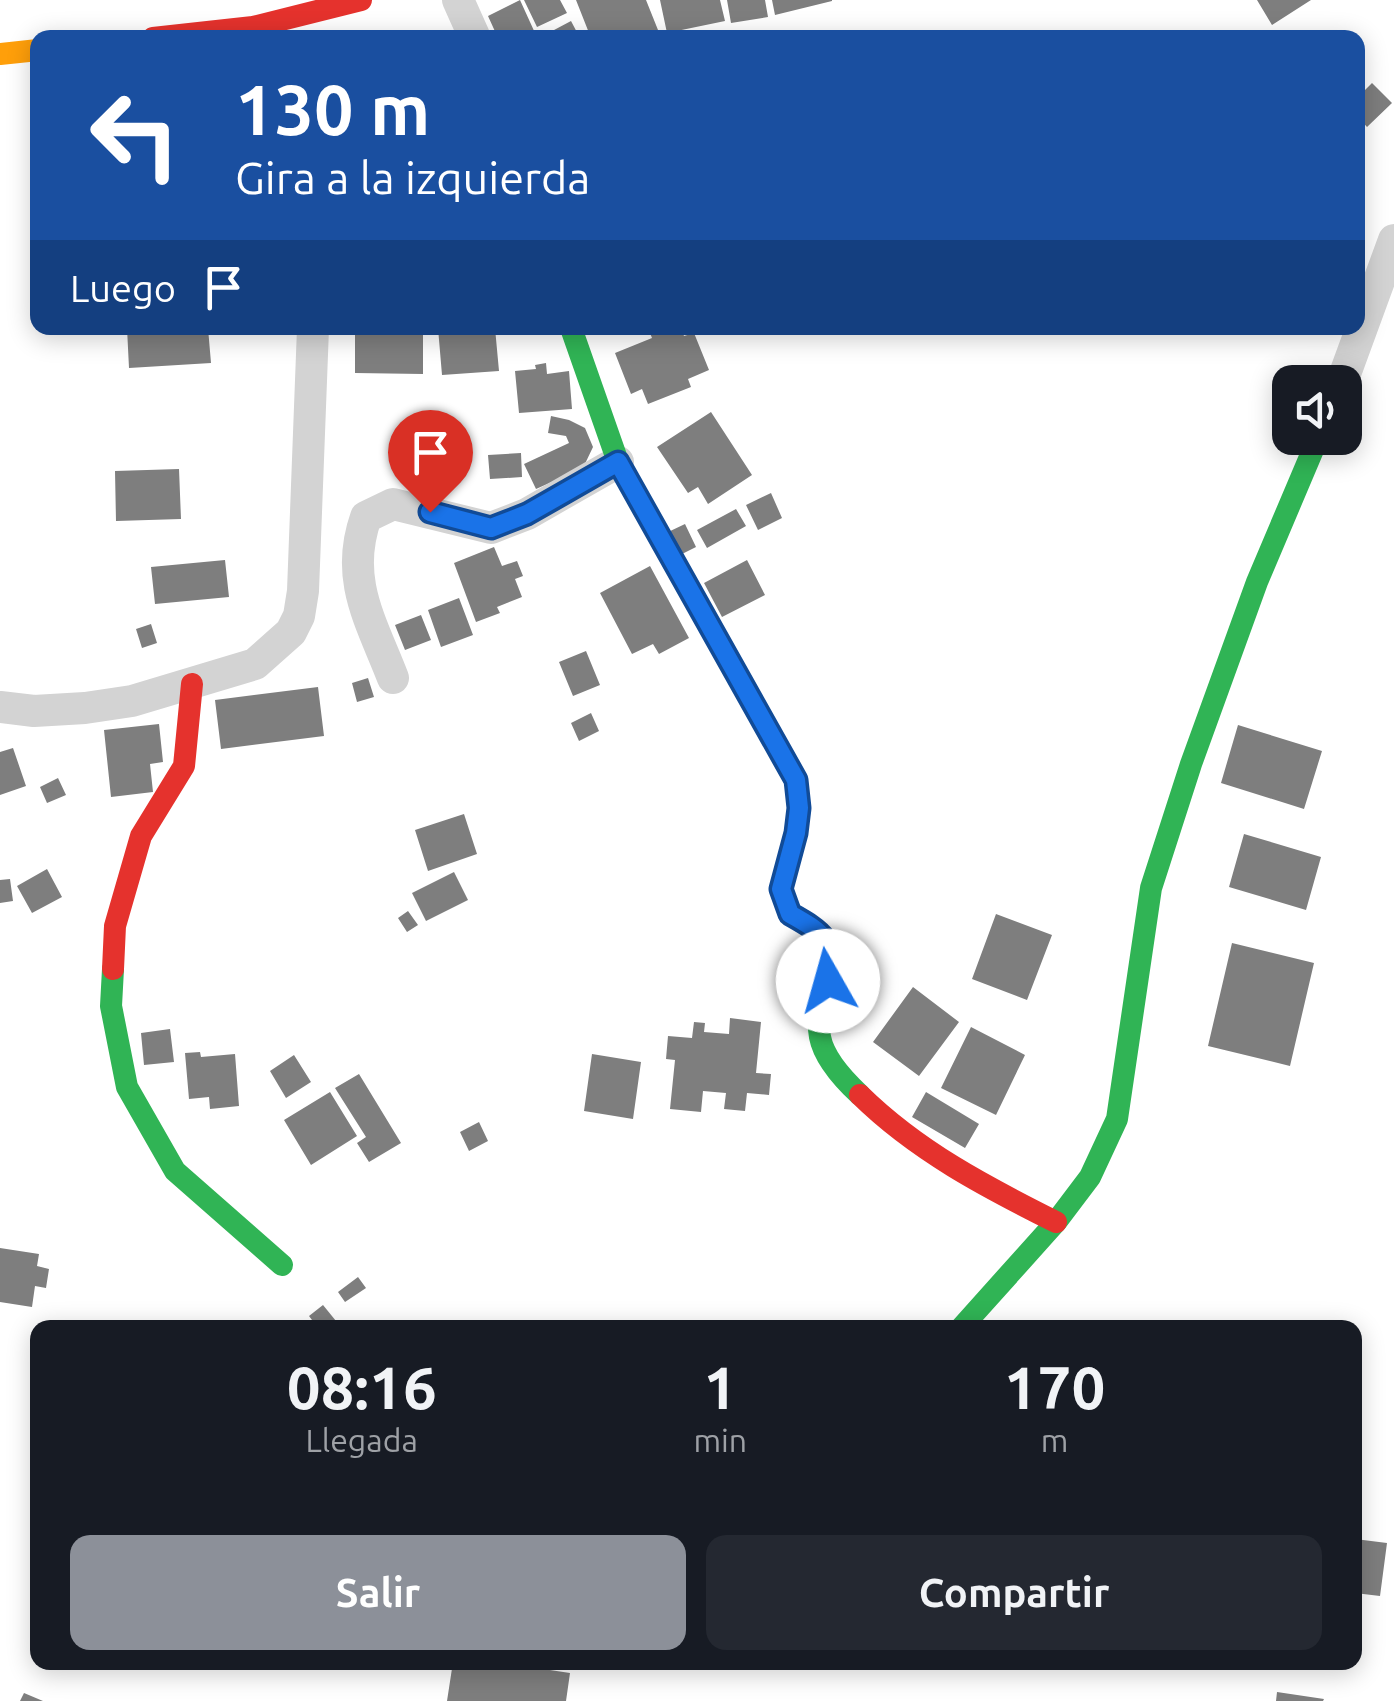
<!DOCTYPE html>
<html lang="es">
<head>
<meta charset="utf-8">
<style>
	body { margin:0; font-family:Ubuntu,sans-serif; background:#242831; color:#f1f3f6; height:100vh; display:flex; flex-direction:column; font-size:38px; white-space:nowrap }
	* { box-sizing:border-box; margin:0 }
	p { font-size:32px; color:#9ea1a6 }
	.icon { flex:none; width:55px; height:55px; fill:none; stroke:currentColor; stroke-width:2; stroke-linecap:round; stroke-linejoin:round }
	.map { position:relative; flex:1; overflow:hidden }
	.sheet { position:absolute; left:30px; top:1320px; width:1332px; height:350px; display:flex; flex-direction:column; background:#171b24; border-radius:20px; box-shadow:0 5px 25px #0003 }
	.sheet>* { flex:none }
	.guide { position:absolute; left:30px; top:30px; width:1335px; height:305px; border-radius:20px; box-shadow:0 5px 25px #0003; background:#1a4fa0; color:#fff; overflow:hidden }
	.fabs { position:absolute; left:1272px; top:365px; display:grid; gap:20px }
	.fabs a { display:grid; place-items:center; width:90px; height:90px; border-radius:20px; background:#171b24; box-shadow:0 5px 25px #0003; font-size:50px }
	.pin { position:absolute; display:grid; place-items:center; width:85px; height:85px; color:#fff; margin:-102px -42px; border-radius:50% 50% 50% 0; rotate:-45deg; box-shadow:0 0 10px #0007 }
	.pin .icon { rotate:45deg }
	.me { position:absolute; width:110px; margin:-55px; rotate:353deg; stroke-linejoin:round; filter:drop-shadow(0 0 8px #0008) }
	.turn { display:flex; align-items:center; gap:35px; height:210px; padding:0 40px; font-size:45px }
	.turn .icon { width:130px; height:130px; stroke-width:2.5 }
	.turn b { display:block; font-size:70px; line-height:85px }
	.then { display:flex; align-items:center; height:95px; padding:0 40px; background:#0003; gap:20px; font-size:38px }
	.eta { display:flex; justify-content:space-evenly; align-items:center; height:170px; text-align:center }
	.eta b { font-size:60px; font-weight:700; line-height:70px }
	.button { display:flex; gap:20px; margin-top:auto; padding:20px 40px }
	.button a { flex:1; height:115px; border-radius:20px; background:#8c9099; color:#fff; font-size:40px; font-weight:700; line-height:115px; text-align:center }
	.button a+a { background:#242831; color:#f1f3f6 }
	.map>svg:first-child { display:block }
	.building { fill:#7e7e7e }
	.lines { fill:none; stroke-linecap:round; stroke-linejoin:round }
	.street { stroke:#d3d3d3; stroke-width:32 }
	.fast { stroke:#30b455; stroke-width:22 }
	.slow { stroke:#ff9f0a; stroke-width:22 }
	.jam { stroke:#e5322d; stroke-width:22 }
	.route-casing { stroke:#114b97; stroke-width:25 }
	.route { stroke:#1a73e8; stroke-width:18 }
</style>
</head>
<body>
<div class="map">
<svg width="1394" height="1701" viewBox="0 0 1394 1701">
	<rect width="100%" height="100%" fill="#fff"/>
	<path class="building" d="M520,0l15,33 -9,5h-28l-10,-22z
		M524,0h36l7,13 -30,14z
		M576,0h70l12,30 -17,8h-50z
		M660,0h60l5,21 -58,12z
		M727,0h38l3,17 -37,6z
		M772,0h60v1l-57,14z
		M1257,0h54l-39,25z
		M571,21l9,17h-41z
		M1372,83l20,20 -25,24 -9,-10v-20z
		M127,328h81l3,35 -82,5z
		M355,328h68v46l-68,-1z
		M438,328h57l4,43 -57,4z
		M648,328h33l3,8 10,-3 15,37 -21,9 3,8 -43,17 -6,-15 -11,5 -16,-41 37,-15z
		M546,363l1,11 22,-3 3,38 -53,4 -4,-42 21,-2 -1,-4z
		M711,412l41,63 -44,29 -10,-17 -10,6 -31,-46z
		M551,416l18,4 16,8 8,19 -10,21 -47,21 -12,-25 45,-21 -3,-7 -18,-3z
		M521,453l1,24 -32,2 -2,-24z
		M179,469l2,50 -65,2 -1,-50z
		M771,493l11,25 -24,12 -12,-25z
		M736,509l10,17 -39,22 -10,-18z
		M685,524l11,23 -18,9 -12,-23z
		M494,547l8,19 15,-5 6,15 -8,3 7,18 -25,10 3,6 -24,9 -22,-59z
		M225,560l4,37 -74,7 -4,-37z
		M747,560l18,35 -43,22 -18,-34z
		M650,566l39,72 -30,16 -6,-10 -21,10 -32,-61z
		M459,598l14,37 -32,12 -13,-37z
		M421,615l10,25 -26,10 -10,-25z
		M151,624l6,19 -15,5 -6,-19z
		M586,651l14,34 -27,11 -14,-34z
		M368,678l6,19 -17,5 -5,-19z
		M318,687l6,49 -103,13 -6,-49z
		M591,713l8,18 -20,10 -8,-18z
		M159,724l4,38 -13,2 3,28 -42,5 -7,-67z
		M1238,725l84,26 -18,58 -83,-26z
		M13,748l13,38 -26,9v-43z
		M58,778l8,17 -19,8 -7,-16z
		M464,814l13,40 -49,17 -13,-41z
		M1244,834l77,23 -15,53 -77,-23z
		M47,869l15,28 -30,16 -15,-27z
		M454,872l14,28 -42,21 -14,-28z
		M10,879l3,22 -13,2v-23z
		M408,911l10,14 -11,7 -9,-14z
		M996,914l56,21 -25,65 -55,-21z
		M1232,943l82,20 -24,103 -82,-20z
		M913,987l46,35 -40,54 -46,-34z
		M730,1018l31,4 -5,51 15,1 -2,21 -22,-2 -2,18 -21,-2 2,-16 -23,-2 -2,21 -31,-3 5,-49 -9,-1 2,-23 24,2 2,-16 11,1 -1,9 25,2z
		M971,1027l54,28 -29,60 -55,-27z
		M170,1029l4,33 -30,3 -3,-32z
		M200,1052l1,5 34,-3 4,52 -29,3 -1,-12 -20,2 -4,-46z
		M592,1054l49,8 -8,57 -49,-8z
		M294,1055l17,27 -25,16 -16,-27z
		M359,1074l42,69 -32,19 -12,-19 9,-6 -31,-49z
		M330,1092l27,44 -46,29 -27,-45z
		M926,1092l53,32 -14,24 -53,-31z
		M479,1122l9,19 -19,10 -9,-19z
		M0,1248l39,6 -2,12 12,3 -3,19 -11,-2 -3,21 -32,-5z
		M358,1277l8,11 -21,14 -7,-10z
		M323,1305l13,16 -8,7h-10l-9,-12z
		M1355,1539l32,4 -7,53 -25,-3z
		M453,1662h43l74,11 -4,28h-119z
		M1277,1692l47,7 -1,2h-47z
		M24,1693l19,8h-23z"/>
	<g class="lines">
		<path class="street" d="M458,0l17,38
			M1342,382l52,-142
			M393,678c-22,-57 -49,-99 -27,-161l27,-13 98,24 36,-14 91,-52
			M0,707l34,4 51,-3 47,-7 123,-37 36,-32 8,-16 4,-25 10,-263"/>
		<path class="fast" d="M571,328l47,134 178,318 3,28 -3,25 -15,56 9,25c76,39 20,66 30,123 4,21 25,44 40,58
			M113,969l-2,37 16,81 48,84 107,94
			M961,1328l95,-106 34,-45 27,-58 34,-231 40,-124 66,-182 61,-144"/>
		<path class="slow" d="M0,54l38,-4"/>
		<path class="jam" d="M153,38l100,-11 108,-27
			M113,969l2,-43 26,-90 43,-70 8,-82
			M860,1095c57,56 126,92 196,127"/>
	</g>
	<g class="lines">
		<defs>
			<path id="route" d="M430,512l61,16 36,-14 91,-52 178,318 3,28 -3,25 -15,56 9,25c32,18 47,27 38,67"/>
		</defs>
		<use href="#route" class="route-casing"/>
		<use href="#route" class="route"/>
	</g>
</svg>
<div class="fabs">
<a><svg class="icon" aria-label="sound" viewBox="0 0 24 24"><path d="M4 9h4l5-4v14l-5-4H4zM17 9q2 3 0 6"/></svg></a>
</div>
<div class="pin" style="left:430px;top:512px;background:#d93025"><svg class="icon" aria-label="arrive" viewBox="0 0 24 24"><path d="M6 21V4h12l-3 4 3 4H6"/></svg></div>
<svg class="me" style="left:828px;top:981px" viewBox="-20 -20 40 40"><circle r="19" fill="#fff"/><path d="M0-13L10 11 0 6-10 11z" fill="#1a73e8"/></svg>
<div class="guide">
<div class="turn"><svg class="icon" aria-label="left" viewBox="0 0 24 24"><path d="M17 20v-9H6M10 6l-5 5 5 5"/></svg><div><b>130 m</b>Gira a la izquierda</div></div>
<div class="then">Luego<svg class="icon" aria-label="arrive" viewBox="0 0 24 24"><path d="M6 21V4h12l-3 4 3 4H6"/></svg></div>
</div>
<section class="sheet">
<div class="eta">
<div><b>08:16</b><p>Llegada</p></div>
<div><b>1</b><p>min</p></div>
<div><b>170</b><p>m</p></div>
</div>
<div class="button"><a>Salir</a><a>Compartir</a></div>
</section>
</div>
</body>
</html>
